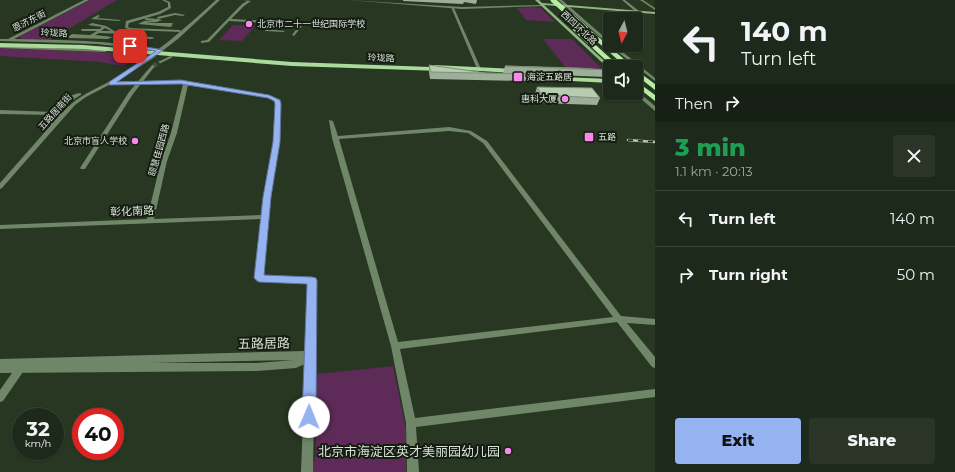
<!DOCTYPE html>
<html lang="en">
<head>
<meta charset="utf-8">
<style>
	body { margin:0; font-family:Montserrat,"Noto Sans SC",sans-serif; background:#2a3527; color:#f1f3f6; height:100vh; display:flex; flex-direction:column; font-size:15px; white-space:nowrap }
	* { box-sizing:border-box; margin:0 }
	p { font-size:13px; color:#a0a6a2 }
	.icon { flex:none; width:22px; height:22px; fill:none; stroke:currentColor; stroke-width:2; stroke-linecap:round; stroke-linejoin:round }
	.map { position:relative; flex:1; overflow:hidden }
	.side { display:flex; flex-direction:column; background:#1d291a; width:300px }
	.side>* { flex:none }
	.guide { background:#1d291a; color:#f1f3f6; overflow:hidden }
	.needle { width:26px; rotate:187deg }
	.fabs { position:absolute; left:603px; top:12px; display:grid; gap:8px }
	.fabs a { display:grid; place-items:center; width:40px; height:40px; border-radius:4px; background:#1d291a; box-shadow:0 1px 3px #0004,0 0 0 1px #3b4539; font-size:20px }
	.speed { position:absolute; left:12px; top:408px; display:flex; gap:8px; font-size:20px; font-weight:700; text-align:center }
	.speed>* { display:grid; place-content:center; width:52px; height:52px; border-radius:50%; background:#1d291a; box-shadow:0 1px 3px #0004,0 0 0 1px #3b4539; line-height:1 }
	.speed small { font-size:10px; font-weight:400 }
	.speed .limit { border:6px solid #d22; background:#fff; color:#111 }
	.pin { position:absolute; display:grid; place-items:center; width:34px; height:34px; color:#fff; margin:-17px; border-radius:8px; box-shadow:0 2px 6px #0006 }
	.me { position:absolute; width:44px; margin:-22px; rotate:1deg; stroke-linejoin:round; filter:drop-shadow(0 0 3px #0008) }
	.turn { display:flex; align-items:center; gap:14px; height:84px; padding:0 20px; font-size:18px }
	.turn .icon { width:52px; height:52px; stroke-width:2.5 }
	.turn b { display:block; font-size:28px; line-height:34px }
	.then { display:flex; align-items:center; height:38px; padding:0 20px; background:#0003; gap:8px; font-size:15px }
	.round { display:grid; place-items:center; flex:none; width:42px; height:42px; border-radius:4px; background:#2a3527 }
	.summary { display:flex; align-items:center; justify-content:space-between; height:68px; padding:0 20px }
	h1 { font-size:24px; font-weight:800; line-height:30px; color:#1e9e55 }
	.primary-button { display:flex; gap:8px; margin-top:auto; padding:8px 20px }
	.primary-button a { flex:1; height:46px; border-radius:4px; background:#95b2f1; color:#111; font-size:16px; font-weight:800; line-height:46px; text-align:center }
	.primary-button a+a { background:#2a3527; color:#f1f3f6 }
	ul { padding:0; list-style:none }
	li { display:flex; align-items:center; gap:12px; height:56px; padding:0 20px; border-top:1px solid #3b4539 }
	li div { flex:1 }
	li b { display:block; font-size:15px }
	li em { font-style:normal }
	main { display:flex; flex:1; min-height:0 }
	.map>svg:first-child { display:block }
	.green { fill:#5e2a58 }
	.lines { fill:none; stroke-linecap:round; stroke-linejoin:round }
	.minor-tunnel { stroke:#41503d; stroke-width:4.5; stroke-dasharray:4.5 2; stroke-linecap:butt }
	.minor { fill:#6f8668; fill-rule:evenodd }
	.tertiary { fill:#6f8668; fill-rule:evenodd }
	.secondary { fill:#91b685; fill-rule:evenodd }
	.primary { fill:#aadb9c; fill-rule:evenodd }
	.trunk { fill:#b6eca6; fill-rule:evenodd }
	.rail-casing { stroke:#bac5b6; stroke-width:2.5 }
	.rail { stroke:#151c12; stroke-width:1.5; stroke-dasharray:5; stroke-linecap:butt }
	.trunk-bridge { stroke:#b6eca6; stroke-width:5 }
	.wall { fill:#9daf98 }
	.building { fill:#b7ccb1; stroke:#808f7c }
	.route { fill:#95b2f1; stroke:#61749d }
	.poi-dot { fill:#f888ea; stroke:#151c12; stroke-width:1.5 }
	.labels { text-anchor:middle; stroke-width:4; stroke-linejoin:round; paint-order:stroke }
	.far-street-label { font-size:9px; fill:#d7e1d4; stroke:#151c12 }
	.far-poi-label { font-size:9px; fill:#d7e1d4; stroke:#151c12; text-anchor:start }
	.street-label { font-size:11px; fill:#d7e1d4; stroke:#151c12 }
	.near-street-label { font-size:13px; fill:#d7e1d4; stroke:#151c12 }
	.near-poi-label { font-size:13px; fill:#d7e1d4; stroke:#151c12; text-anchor:end }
</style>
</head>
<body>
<main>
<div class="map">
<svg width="655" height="472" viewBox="0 0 655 472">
	<rect width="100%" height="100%" fill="#273722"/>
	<path class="green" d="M90,0h27l-67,40 -29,-1 -1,-3z
		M534,7l7,1 14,14 -29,-2 -9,-12z
		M233,25l22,1 -13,15 -23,-1z
		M543,39h29l30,30 -36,-1z
		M0,48l120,5 13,2 1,5 -10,6 -25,-4 -99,-6z
		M393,366l13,64v42h-94l4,-21 1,-77z"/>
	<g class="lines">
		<path class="minor-tunnel" d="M153,66l7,-4"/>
		<path class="minor" d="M162,0h3l5,2 1,6 -11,6 -31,9 -1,4 3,1 49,2 1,2 -50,-2 -6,-2 1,-7 32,-9 10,-5v-4z
			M243,0l8,1 -7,5 -13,13 38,2 33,5 -8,10 -2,-1 6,-8 -29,-3 -3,4 1,1 18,2 -2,1 -17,-1 -4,-3 4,-5 -37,-2 -20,21 -8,1v-2l6,-1 35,-36 5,-3z
			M622,0h3l14,11 -3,1z
			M640,0h3l12,8v2z
			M451,7l3,1 27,61 -1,1 -3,-1z
			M175,13l10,2 -2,1 -8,-1 -17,4 4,1 -5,2 -12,1h28l-2,4 -33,-3 6,-3 9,-1h-8v-2l13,1 -1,-2z
			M98,15l2,1 -3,2 24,2 -2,1 -28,-2z
			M92,23l14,3 10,6 10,1 -2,1 -25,-1 -4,2 18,2 -5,2 -38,-1 -2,-1 4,-3 18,1 7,-4h-15l-1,-2h19l2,-2 -14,-2zM105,28l6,3h-10z
			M120,35l32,2 2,1 -2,1 -33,-2z
			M170,56l3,1 -12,6 -3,-1z
			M152,65l3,1 -22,28 -48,75h-4l-1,-1 49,-76z
			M329,120l4,1 5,15 111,-9 22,4 16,10 134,175 34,3v6l-28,-2 28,34v11l-3,-1 -35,-45 -217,27 15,69 240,-29v8l-239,30 3,45h-12l-1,-49 -15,-77 -59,-208 -3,-17zM449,131l19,2 15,10 130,174 -215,25 -59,-203z
			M22,362l3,1 2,3 -2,3 -22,32 -3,1v-12l19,-27z"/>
		<path class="tertiary" d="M84,0h5l-75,39c47,1 96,1 143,10v2l-60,-7 -97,-3v-2h8z
			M216,0h4l-41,38 -27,21 -35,22h64l88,14 11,5 1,4 -2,38 -8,55 -7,79 48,2 3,1 1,2 -3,191h-12l4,-108 -9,4 -39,3 -257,2v-14l305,-8 2,-67 -48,-2 -3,-1 -1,-2 6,-60 -261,10v-4l147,-6 14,-58 10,-28 12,-49h-72l-25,13 -11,8 -73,83 -2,1v-6l51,-58 -2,-1 4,-9 -53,-1v-4l54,2c3,-8 18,-19 27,-19v2c-8,5 -17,9 -22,17l3,1c18,-20 36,-24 57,-37 36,-21 66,-48 97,-76zM188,85l80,13 7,3 -2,41 -12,73 -107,4 13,-58 10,-28zM294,360l-37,3h-106z
			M347,0l115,7 81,-2 2,1 -83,3z
			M558,0h4l48,42v3h4l41,33v3l-45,-35z
			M0,46l105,4 2,1 -2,1 -105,-4z
			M636,90l19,16v5l-21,-18h2z"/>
		<path class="secondary" d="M535,0h4l3,3 113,9v2l-111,-9 67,62 -1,3z"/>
		<path class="primary" d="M0,43l83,2 209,17 139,5 3,-2 82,4 3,2 -3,2 -72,-4 -3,2 -149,-5 -209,-17 -83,-2z
			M515,75l95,4v4l-97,-5v-2z"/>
		<path class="trunk" d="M573,28h4l43,39h-7l-40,-37z
			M584,28h4l45,39h-7l-42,-37z
			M636,70l19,14v6l-19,-15z
			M636,81l19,14v6l-19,-15z"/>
		<defs>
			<path id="rail" d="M628,140l27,2"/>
		</defs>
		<use href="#rail" class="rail-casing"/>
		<use href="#rail" class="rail"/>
		<path class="trunk-bridge" d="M553,0l33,29"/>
	</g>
	<path class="wall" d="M403,0h74l-1,4 -12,-2 -1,2 -60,-3z
		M429,65l57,8h17l2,-7 103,4 -2,7 -77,-3 -2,7 -97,-2 -1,-7z
		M537,87l63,11 -3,7 -57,-2 -5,-9z"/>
	<path class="building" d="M429,65l57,8 43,1 -98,-2z
		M505,66l73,2 30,2z
		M537,87l55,1 8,10 -58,-3z"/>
	<path class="route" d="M130,44l33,6 -46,32 64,-2 88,15 11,5 1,4 -1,38 -9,55 -7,78 48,2 4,1 1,3 -1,136 -2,4 -5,2 -5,-2 -2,-4 5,-133 -48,-2 -5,-4 9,-81 10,-55 2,-38 -1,-3 -6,-3 -87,-14 -72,1v-3l47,-31 -28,-4z"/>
	<g class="poi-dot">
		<circle cx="249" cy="24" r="4"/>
		<rect x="513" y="72" width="10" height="10" rx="2"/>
		<circle cx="565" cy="99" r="4"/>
		<rect x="584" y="132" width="10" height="10" rx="2"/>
		<circle cx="135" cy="141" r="4"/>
		<circle cx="508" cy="451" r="4"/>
	</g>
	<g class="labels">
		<g class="far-street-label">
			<text transform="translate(29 21) rotate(-27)" y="3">恩济东街</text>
			<text transform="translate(579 28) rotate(43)" y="3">西四环北路</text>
			<text transform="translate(54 33) rotate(2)" y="3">玲珑路</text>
			<text transform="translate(381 58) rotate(2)" y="3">玲珑路</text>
			<text transform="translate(55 112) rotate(-48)" y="3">五路居南街</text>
			<text transform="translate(159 150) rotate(-74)" y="3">颐慧佳园西路</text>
		</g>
		<g class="far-poi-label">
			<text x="257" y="27">北京市二十一世纪国际学校</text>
			<text x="527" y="80">海淀五路居</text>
			<text x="557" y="102" text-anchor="end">惠科大厦</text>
			<text x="598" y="140">五路</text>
			<text x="127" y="144" text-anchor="end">北京市盲人学校</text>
		</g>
		<g class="street-label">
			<text transform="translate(132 211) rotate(-2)" y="4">彰化南路</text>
		</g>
		<g class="near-street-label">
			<text transform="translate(264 343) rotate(-1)" y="5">五路居路</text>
		</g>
		<g class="near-poi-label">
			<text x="500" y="456">北京市海淀区英才美丽园幼儿园</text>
		</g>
	</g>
</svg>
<div class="fabs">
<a><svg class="needle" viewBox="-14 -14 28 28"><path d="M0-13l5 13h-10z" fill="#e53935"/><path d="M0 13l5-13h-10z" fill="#a0a6a2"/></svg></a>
<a><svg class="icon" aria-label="sound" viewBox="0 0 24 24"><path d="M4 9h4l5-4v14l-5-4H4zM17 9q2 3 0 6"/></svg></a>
</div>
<div class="speed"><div>32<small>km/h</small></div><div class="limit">40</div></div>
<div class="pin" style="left:130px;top:46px;background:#d93025"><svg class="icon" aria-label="arrive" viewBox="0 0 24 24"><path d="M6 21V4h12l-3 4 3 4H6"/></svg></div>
<svg class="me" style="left:309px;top:417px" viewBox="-20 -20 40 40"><circle r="19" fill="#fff"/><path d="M0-13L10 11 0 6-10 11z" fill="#95b2f1"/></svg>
</div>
<section class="side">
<div class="guide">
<div class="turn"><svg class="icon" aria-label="left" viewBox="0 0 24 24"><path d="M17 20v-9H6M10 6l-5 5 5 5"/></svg><div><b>140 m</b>Turn left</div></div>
<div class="then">Then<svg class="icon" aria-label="right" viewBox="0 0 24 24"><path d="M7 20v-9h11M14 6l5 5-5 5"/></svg></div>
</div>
<div class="summary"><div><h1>3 min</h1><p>1.1 km · 20:13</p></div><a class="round"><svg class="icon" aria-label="close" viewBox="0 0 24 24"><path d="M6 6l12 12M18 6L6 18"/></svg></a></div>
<ul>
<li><svg class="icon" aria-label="left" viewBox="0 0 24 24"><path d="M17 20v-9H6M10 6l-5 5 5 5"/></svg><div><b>Turn left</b></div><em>140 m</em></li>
<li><svg class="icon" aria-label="right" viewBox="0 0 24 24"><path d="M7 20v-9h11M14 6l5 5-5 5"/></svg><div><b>Turn right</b></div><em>50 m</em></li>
</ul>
<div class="primary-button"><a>Exit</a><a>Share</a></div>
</section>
</main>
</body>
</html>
